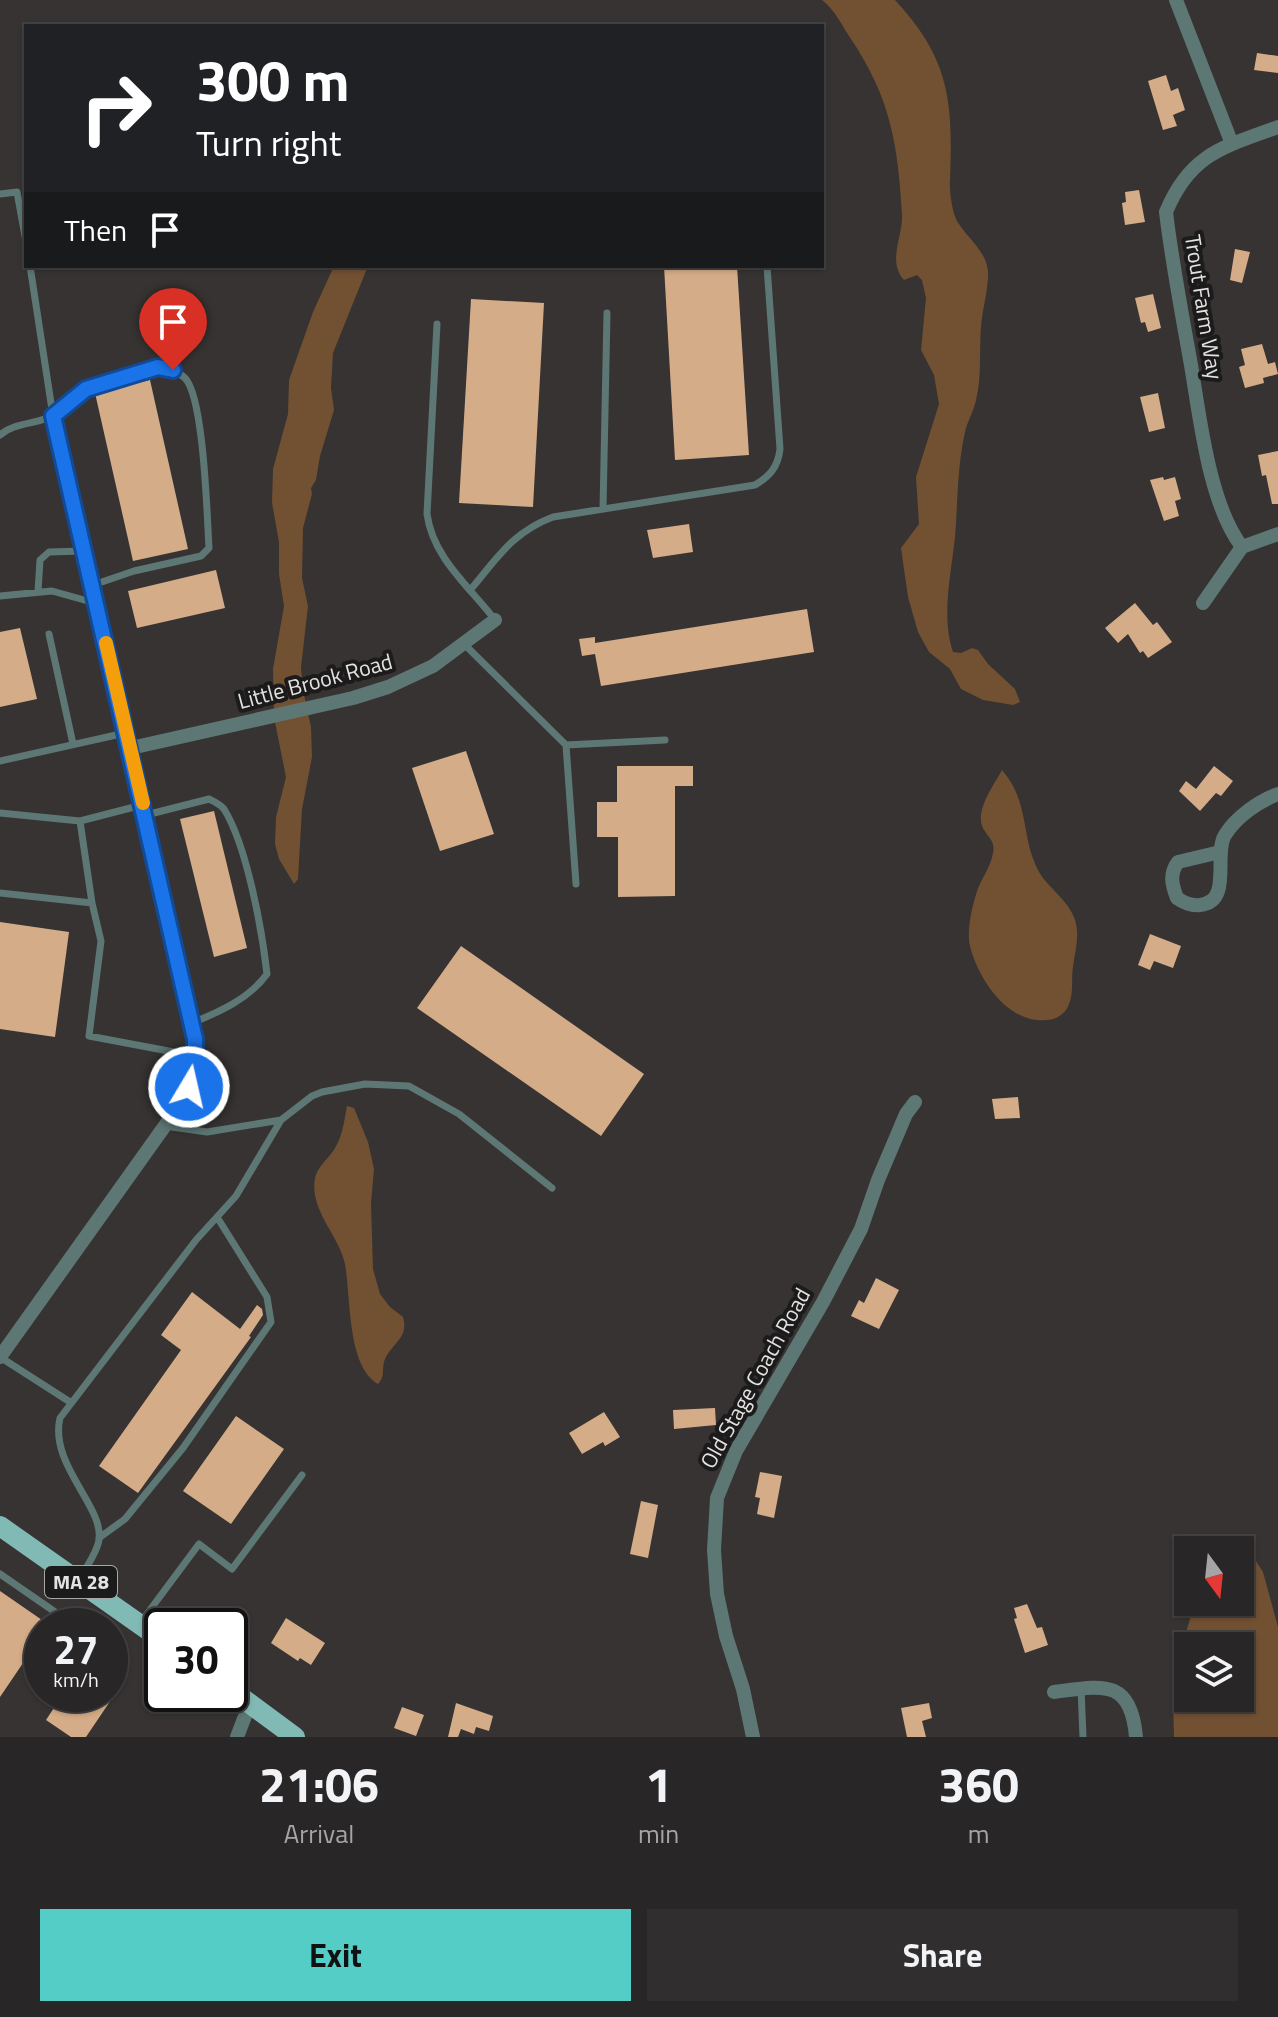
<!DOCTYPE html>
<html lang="en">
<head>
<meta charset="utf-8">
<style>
	body { margin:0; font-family:"Titillium Web",sans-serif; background:#302e2e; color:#f1f3f6; height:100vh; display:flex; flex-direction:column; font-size:30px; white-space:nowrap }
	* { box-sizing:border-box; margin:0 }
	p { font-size:26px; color:#a5a5a7 }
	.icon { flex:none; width:44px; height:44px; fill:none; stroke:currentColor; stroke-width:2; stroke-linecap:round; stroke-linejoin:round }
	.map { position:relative; height:1737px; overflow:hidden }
	.panel { display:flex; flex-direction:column; background:#282626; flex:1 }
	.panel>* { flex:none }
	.hud { position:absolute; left:24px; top:24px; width:800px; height:244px; border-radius:0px; box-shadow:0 2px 6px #0004,0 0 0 2px #444343; background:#202124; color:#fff; overflow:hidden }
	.needle { width:52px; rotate:165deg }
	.tools { position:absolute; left:1174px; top:1536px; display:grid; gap:16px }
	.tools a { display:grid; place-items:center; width:80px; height:80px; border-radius:0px; background:#282626; box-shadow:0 2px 6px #0004,0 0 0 2px #444343; font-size:40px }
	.speed { position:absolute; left:24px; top:1608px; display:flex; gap:16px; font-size:40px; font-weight:700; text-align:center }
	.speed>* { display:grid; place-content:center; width:104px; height:104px; border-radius:50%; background:#282626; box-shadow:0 2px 6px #0004,0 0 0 2px #444343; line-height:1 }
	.speed small { font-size:20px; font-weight:400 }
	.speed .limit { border:4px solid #111; border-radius:12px; background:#fff; color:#111 }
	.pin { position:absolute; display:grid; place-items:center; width:68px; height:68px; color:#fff; margin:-82px -34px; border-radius:50% 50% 50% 0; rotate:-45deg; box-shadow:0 0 8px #0007 }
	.pin .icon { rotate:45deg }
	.me { position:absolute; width:88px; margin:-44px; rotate:9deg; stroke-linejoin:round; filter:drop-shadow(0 0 6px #0008) }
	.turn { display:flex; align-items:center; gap:28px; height:168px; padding:0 40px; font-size:36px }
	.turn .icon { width:104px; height:104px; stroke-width:2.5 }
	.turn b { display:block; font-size:56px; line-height:68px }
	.then { display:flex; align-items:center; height:76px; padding:0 40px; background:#0003; gap:16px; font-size:30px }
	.eta { display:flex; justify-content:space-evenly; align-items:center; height:136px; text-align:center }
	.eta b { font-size:48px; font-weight:700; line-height:56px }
	.action { display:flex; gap:16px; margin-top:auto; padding:16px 40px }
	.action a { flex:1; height:92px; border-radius:0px; background:#54cdc7; color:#111; font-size:32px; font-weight:700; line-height:92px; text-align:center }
	.action a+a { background:#302e2e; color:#f1f3f6 }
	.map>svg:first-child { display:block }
	.green { fill:#725032; fill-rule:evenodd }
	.building { fill:#d5ac88 }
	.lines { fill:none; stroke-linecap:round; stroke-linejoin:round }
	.lane { stroke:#5d7775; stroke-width:7 }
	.street { stroke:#5d7775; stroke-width:14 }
	.primary { stroke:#81b9b5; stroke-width:20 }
	.route-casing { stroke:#114b97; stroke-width:20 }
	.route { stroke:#1a73e8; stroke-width:14 }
	.slow { stroke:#f59e0b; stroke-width:14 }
	.labels { text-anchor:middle; stroke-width:8; stroke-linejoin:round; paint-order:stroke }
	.shield { fill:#1c1b1b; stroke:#a9a7a6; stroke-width:2 }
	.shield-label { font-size:20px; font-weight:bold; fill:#e5e3e2 }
	.street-label { font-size:22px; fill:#e5e3e2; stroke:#1c1b1b }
</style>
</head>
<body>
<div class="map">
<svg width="1278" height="1737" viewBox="0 0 1278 1737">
	<rect width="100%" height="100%" fill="#363332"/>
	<path class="green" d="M822,0h73c55,59 58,102 55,179 -1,11 2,33 7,42 12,20 33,32 31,57 -1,17 -6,33 -7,49 -2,23 1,50 -5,73 -2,10 -7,19 -10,28 -9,36 -8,73 -11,109 -4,38 -14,79 -2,115l8,1 11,-5 6,2 10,14 27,25 5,13 -7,3 -30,-5 -22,-11 -11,-20 -21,-17 -11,-20 -10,-35 -7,-49 18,-24 -3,-47 23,-73 -5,-29 -13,-25 5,-52 -4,-18 -5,-5 -13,5c-17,-19 -1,-43 -2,-65 -4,-70 -11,-116 -51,-176 -9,-13 -15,-28 -29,-39z
		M334,266h34l-35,87 -2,35 3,22 -14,46 -4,24 -5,8 1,6 -9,34 -1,50 6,28 -7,61 2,23 8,37 1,30 -10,52 -4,70 -4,5 -15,-25 -4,-15 1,-27 10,-40 -12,-60 -1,-48 11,-63 -5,-32v-32l-7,-39 1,-34 15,-55 1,-34 24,-68z
		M1002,770c27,31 19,63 34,96 9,21 32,32 39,54 5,16 0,31 -2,47 -2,12 1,25 -4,37 -3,9 -12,16 -23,16 -38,4 -68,-41 -76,-74 -4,-16 3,-45 9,-60 5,-11 12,-21 14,-33 3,-13 -7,-17 -11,-27 -6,-17 12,-41 20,-56z
		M347,1106l7,2 14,34 6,27 -3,34 2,66 7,25 10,13 13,10c6,21 -10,25 -18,42 -4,10 1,17 -7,25 -31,-18 -27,-86 -33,-120 -6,-29 -36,-54 -30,-86 2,-11 15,-21 20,-30 8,-13 9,-27 12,-42z
		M1232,1547l8,1 12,7 11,17 15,55v110h-104l-1,-38 5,-39 17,-58h45v-52h-11zM1240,1646v52h-52v-52z"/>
	<path class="building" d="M1257,53l21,3v17l-24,-3z
		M1166,75l5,16 7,-3 7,22 -12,5 4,11 -14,4 -15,-49z
		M1139,190l6,32 -20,3 -3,-22 4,-1 -1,-10z
		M1235,249l15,3 -8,31 -12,-3z
		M664,266h73l12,189 -74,5z
		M1153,294l8,34 -13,4 -3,-10 -4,1 -6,-25z
		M471,299l73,4 -11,204 -74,-4z
		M1262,344l6,20 7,-2 3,12 -15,4 1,5 -19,5 -6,-21 6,-2 -4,-16z
		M150,380l38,169 -55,12 -38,-168z
		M1158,393l7,35 -16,4 -9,-35z
		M1278,451v53h-6l-6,-29 -4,1 -4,-21z
		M1163,477l1,3 11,-3 6,22 -6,2 4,15 -15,5 -14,-41z
		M689,524l4,28 -40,6 -6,-28z
		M216,570l9,38 -88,20 -9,-37z
		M1135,603l18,22 4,-3 15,20 -24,16 -5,-7 -3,2 -12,-19 -10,9 -13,-15z
		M807,609l7,43 -213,34 -6,-32 -13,2 -3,-17 16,-2v6z
		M20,628l17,71 -37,8v-75z
		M466,751l28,83 -54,17 -28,-83z
		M617,766h76v20h-18v110l-57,1v-60h-21v-35h20z
		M1214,766l19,15 -12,15 -5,-3 -16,18 -21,-20 7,-10 10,8z
		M214,811l33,137 -33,9 -34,-138z
		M0,922l69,10 -14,105 -55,-8z
		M1150,934l31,12 -8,22 -19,-7 -4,9 -12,-5z
		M461,946l183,128 -43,62 -184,-128z
		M1018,1097l2,21 -25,1 -3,-20z
		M876,1278l23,12 -20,39 -28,-13 8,-16 5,3z
		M192,1292l48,37 17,-24 5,4 1,6 -14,21 2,1 -113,156 -39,-27 82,-116 -20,-15z
		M715,1408l1,17 -42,4 -1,-19z
		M604,1412l16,25 -15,9 -2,-4 -21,12 -13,-21z
		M236,1416l48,33 -53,75 -48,-33z
		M760,1472l22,4 -8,42 -17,-4 3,-16 -5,-1z
		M641,1501l17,4 -10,53 -18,-4z
		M0,1591l42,29v15l-42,62z
		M1027,1604l10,24 5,-1 6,18 -23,8 -11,-34 3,-1 -3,-10z
		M286,1618l39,25 -14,22 -11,-7 -2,3 -27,-18z
		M63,1694h52l-29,43h-15l-25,-17z
		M456,1703l37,13 -4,15 -13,-4 -2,7 -13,-5 -3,8h-10z
		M929,1703l3,15 -10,3 4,16h-19l-6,-29z
		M402,1707l22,8 -8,21 -22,-8z"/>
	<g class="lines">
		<path class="lane" d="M0,194l17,-2 9,50
			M30,266l23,150
			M437,324l-10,190c6,44 42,72 68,106
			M0,435c16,-14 41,-10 57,-22 10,-7 18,-18 29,-23 12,-7 57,-21 71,-22 9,-1 21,3 28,10 19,20 22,138 24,170l-8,8 -67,15 -41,14
			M603,509l4,-196
			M471,589c27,-32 42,-57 82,-72l202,-32c15,-9 23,-18 25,-36l-13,-183
			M38,591l2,-31 9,-8 34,-1
			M0,596l52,-5 43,12
			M49,634l24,110
			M463,643l103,102 10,139
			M566,745l99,-5
			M0,761l125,-28
			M142,805l-62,16 12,82 9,38 -12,95 106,20
			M0,813l80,8
			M146,815l63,-16c6,3 11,5 15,10 23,37 38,121 43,165 -18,25 -48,38 -75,49
			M0,893l92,10
			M165,1126l42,6 74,-12 31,-24 10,-4 43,-8 44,2 50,28 93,74
			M0,1357l70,45
			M99,1538l26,-19 58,-71 88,-126 -4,-25 -50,-80
			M0,1574l58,40
			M80,1579c6,-12 17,-26 19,-39 5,-34 -50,-75 -39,-122l136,-178 40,-44 45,-76
			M141,1622l58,-78 33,25 70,-94
			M1081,1688l2,49"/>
		<path class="street" d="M1176,0l56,144
			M1242,547c-33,-43 -42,-129 -51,-182 -9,-51 -19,-102 -25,-153 24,-58 57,-65 112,-85
			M1203,603l39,-56 36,-13
			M131,748l222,-50 35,-11 45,-21 62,-46
			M1220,852l-42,10c-9,12 -6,23 -1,36 7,5 14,8 23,7 33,-3 13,-51 25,-70 11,-18 34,-34 53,-41
			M0,1357l174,-244c16,-28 21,-41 21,-74l-142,-623
			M1054,1692c47,-6 77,-15 82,45
			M237,1737l13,-34
			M753,1737l-10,-48 -17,-53 -9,-42 -3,-44 3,-52 19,-47 87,-149 38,-73 17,-49 28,-66 9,-12"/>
		<path class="primary" d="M0,1526l162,114
			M230,1689l65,48"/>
	</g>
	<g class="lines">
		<defs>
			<path id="route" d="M173,370l-15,-3 -72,22 -33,27 142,623v29l-6,19"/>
		</defs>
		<use href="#route" class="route-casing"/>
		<use href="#route" class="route"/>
		<path class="slow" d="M106,643l37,160"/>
	</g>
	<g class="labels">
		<rect class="shield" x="45" y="1566" width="72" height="32" rx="6"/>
		<g class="shield-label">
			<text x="81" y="1589">MA 28</text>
		</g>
		<g class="street-label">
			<text transform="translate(1204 307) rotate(81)" y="8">Trout Farm Way</text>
			<text transform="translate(315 681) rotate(-15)" y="8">Little Brook Road</text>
			<text transform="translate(755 1378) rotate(-61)" y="8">Old Stage Coach Road</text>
		</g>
	</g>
</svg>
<div class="tools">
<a><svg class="needle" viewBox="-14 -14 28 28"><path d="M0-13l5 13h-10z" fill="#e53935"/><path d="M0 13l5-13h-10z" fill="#a5a5a7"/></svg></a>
<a><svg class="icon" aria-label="layers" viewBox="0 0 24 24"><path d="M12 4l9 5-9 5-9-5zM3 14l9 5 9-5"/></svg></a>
</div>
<div class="speed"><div>27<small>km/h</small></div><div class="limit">30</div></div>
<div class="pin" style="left:173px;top:370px;background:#d93025"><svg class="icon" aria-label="arrive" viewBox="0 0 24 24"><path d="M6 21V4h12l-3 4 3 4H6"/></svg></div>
<svg class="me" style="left:189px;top:1087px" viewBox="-20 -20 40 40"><circle r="17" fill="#1a73e8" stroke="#fff" stroke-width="3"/><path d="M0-11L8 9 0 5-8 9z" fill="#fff"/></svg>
<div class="hud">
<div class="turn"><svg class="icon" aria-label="right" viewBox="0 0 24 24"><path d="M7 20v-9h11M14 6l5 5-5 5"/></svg><div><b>300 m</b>Turn right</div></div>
<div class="then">Then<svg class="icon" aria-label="arrive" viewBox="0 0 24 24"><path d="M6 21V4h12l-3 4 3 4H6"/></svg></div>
</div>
</div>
<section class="panel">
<div class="eta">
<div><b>21:06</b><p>Arrival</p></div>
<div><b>1</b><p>min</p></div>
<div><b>360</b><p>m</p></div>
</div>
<div class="action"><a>Exit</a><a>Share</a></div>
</section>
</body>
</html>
